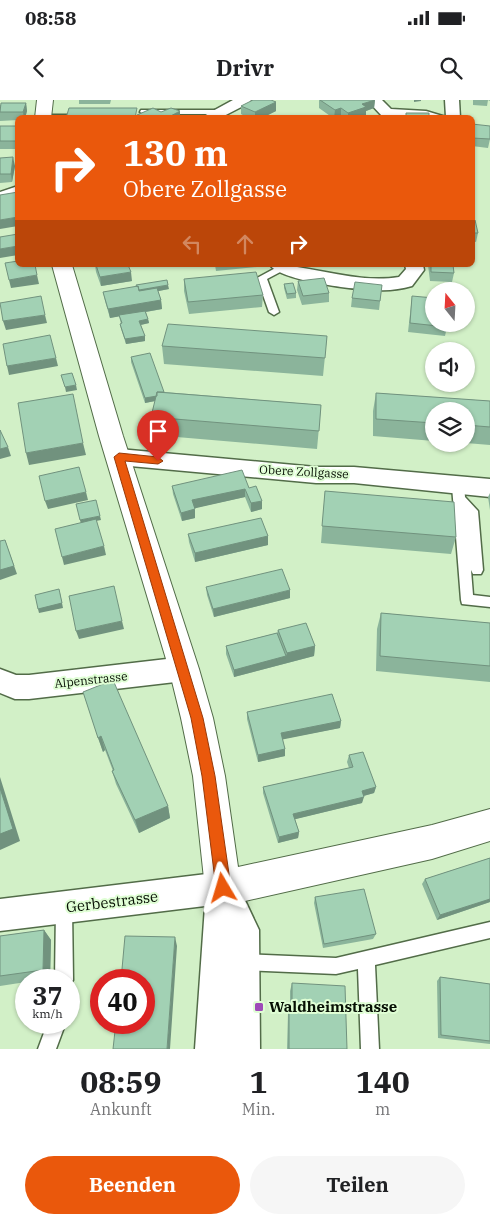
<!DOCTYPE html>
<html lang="de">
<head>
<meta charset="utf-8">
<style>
	body { margin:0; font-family:"IBM Plex Serif",serif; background:#f6f6f6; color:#202124; height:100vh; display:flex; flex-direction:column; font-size:19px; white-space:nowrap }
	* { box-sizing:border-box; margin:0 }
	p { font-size:16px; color:#757577 }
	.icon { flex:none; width:28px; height:28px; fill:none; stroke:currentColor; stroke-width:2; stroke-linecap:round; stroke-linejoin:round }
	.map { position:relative; height:949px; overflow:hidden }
	.side { display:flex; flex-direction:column; background:#fff; flex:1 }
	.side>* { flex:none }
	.hud { position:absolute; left:15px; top:15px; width:460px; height:152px; border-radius:8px; box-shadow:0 1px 4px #0004; background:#ea580c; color:#fff; overflow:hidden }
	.needle { width:32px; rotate:342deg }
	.controls { position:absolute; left:425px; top:182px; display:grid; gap:10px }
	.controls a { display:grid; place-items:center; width:50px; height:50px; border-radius:50%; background:#fff; box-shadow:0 1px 4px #0004; font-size:25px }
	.speed { position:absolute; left:15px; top:869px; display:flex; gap:10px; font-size:25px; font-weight:700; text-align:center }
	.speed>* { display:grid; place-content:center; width:65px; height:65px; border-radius:50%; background:#fff; box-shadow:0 1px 4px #0004; line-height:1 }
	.speed small { font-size:12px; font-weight:400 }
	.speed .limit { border:8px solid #d22; background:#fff; color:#111 }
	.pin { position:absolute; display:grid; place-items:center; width:42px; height:42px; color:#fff; margin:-51px -21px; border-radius:50% 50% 50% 0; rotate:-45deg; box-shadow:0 0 5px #0007 }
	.pin .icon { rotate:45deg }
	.me { position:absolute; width:55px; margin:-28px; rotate:353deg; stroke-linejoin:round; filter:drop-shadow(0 0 4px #0008) }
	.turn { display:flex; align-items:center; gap:18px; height:105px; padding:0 25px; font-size:22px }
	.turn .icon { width:65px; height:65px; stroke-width:2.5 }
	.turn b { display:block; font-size:35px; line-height:42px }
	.lanes { display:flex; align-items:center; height:48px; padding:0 25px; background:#0003; justify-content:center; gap:25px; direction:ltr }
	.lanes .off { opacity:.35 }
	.eta { display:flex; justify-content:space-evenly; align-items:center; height:85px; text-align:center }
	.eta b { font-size:30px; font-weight:700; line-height:35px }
	.button { display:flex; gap:10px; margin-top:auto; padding:10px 25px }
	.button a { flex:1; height:58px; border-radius:30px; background:#ea580c; color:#fff; font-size:20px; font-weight:700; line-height:58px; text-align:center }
	.button a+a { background:#f6f6f6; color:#202124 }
	.status { display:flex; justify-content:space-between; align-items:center; height:35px; padding:0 25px; background:#fff; direction:ltr }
	.status svg { height:14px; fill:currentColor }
	header { display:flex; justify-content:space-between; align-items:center; height:65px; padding:0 25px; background:#fff; font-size:22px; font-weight:700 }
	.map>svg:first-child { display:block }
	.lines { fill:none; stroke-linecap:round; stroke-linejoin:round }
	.service-casing { stroke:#526c48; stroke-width:3 }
	.minor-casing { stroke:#526c48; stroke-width:3 }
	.tertiary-casing { stroke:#526c48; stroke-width:2 }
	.service { fill:#fff; fill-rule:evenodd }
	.minor { fill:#fff; fill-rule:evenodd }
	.tertiary { fill:#fff; fill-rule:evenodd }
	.wall { fill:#8bb49b }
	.shaded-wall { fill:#71927e }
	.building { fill:#a2d1b4; stroke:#71927e }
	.route { fill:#ea580c; stroke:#983908 }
	.poi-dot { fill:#9e4ab8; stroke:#dffed4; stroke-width:2 }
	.labels { text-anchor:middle; stroke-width:4; stroke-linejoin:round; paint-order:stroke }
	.street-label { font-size:12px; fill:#060f03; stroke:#dffed4 }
	.near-street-label { font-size:15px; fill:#060f03; stroke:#dffed4 }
	.near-poi-label { font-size:15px; font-weight:bold; fill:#060f03; stroke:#dffed4; text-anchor:start }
</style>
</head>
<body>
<div class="status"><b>08:58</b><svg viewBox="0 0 49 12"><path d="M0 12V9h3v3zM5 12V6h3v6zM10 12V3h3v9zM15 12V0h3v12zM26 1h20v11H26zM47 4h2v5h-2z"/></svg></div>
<header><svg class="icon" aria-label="back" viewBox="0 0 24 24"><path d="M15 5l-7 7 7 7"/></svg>Drivr<svg class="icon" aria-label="search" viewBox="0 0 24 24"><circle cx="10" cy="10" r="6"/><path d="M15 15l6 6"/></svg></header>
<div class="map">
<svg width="490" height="949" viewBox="0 0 490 949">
	<rect width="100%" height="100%" fill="#d2f0c7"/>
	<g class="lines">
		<defs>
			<path id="service" d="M141,10h78l4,2 -4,2h-75l-4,-2z
				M41,15h42l4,2 -46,1z
				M281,165l3,1v4l-17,9 12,33 -5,3 -5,-3 -12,-34z
				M458,382l6,4 1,11 13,14 5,59 -2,4h-8l-2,-4 2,25 17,2v10l-28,-3 -1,-4 -9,-114z
				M64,800l6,2 2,6 1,72 -4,7v-7h-14l1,-72 2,-6z
				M490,822v16l-115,27 4,84h-18l-3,-80 -22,5 -92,-4 -6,-2 -2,-6 2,-6 6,-2 92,4z
				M48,922h18l-10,27h-18z"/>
			<path id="minor" d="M233,0h18l-2,3 -29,15h-20z
				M367,0h15l9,9 35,2 20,6 -1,-17h14l1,18 -73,-1 -5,-1z
				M18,86v11l-18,5v-10z
				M270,165c43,0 85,19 129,12l7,-8 -1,-4h18l1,5 -12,16c-11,3 -24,5 -35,4 -21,0 -96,-9 -107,-25z
				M119,349l197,18h38l136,12v18l-136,-14h-38l-197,-18 -8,-2 -3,-6 3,-6z
				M184,557l10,4 4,8 -4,8 -10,4 -155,18h-14l-15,-6v-24l16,6h13z
				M223,772l11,5 25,53 1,119h-65l10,-143 -205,25v-32z"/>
			<path id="tertiary" d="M37,0h16l-2,18h-16z
				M52,165h20l51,171 76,233 14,49 12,58 13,91 194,-42 58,-16v32l-58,18 -209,47 -12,-6 -6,-12 -12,-112 -12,-58 -12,-49 -70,-233z"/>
		</defs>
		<use href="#service" class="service-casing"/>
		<use href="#minor" class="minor-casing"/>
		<use href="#tertiary" class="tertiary-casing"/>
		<use href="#service" class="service"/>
		<use href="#minor" class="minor"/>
		<use href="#tertiary" class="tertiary"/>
	</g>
	<path class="wall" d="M79,0h32l-1,4h-31z
		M319,0h56l-1,8 -8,3v4l-8,3h-16l-1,-2 -4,2h-4l-14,-10z
		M473,0h17v1l-2,-1 -1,6 -14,-1z
		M276,2v9l-14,7h-14l-7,-4v-8z
		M26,3l1,8 -2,7h-7v2l-18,1v-16z
		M472,24l18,15 -2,9 -16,-2z
		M0,26h18v23h-18z
		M0,58l15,8 -3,16 -12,1z
		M472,120l6,13 -2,9 -4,-1z
		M95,165l37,16 -31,5 -5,-14z
		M215,165h42v2l-41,4z
		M428,165h25l1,8 -2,9 -22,-1z
		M184,179l79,16 -1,12 -73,7 -5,-23z
		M298,181l31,12v9l-27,3 -5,-15z
		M284,184l12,9v5l-9,1 -3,-11z
		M382,185l-3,25 -28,-3 1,-9z
		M169,189l-11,2 3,9 1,9 -16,3 2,7 1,4 -8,2 4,11v5l-19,3 -5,-15 -1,-5h1l-2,-8 -9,2 -5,-17 -2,-9z
		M412,196l35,31 -2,9 -37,-4z
		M327,236l-4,40 -159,-12 -2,-18z
		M131,257l33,35 157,13 -4,44 -164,-14 -2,-18 4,-16 -10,2 -14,-41z
		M376,293l114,8v44l-24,-2v-32h-32v30l-61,-5v-25z
		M172,386l77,2 13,21 -11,3 -6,-15 -51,11 1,10 -13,3 -9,-27z
		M325,391l131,46 -5,17 -130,-11z
		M490,393v17l-2,-13z
		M188,434l80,2v9l-73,17 -6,-20z
		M206,487l84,11 -76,19 -7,-22z
		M381,513l109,10v59l-114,-11 1,-42z
		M278,530l37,16 -1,10 -80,21 -8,-23v-8l51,-13z
		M83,592l85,114 2,12 -31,15 -23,-49 -4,-13h1l-8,-21 -2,2z
		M247,612l94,9 -1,7 -58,11 3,10v7l-27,6 -11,-43z
		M349,655l27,32 -2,6 -11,3 -1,7 -67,16 4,13 -1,6 -20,5 -15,-50v-6l86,-19 -2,-6z
		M490,758v44l-53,18 -15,-36 3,-5z
		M315,797l61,37 -3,5 -50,9 -9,-45z
		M44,830l7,10 -1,39 -8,1h-16v2l-26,4v-50z
		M440,877l50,7v60l-52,-6 -1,-57z
		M292,883l55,66h-60l1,-35 1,-7h1v-16z"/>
	<path class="shaded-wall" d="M375,0l-1,8 -8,3v4l-8,3h-10v-5l14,-9z
		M414,0h7v1l-7,1z
		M276,2v9l-14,7h-7v-6z
		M26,3l1,8 -2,7h-1l-1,-6z
		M341,8v8l-7,2 1,-8z
		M180,11v5l-3,2h-10z
		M18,35v14l-2,-8z
		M13,57l2,9 -3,16 -1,-8z
		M18,117v9l-18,3v-9z
		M18,146v9l-18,3v-9z
		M131,172l1,9 -31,5 -1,-9z
		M37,175l2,9 -28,4 -2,-8z
		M168,185l1,4 -31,6v-5z
		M161,200l1,9 -52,9 -2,-9z
		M45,215l2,8 -41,7 -3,-9z
		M148,219l1,4 -9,2 -1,-4z
		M145,236v5l-19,3 -1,-5z
		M56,258l2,8 -49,9 -2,-9z
		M76,285l1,5 -11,2 -1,-5z
		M165,294v5l-20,4v-5z
		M83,343l3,12 -57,10 -3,-12z
		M8,347l3,9 -11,3v-10z
		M245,389v8l-53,12v-9z
		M86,392l2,8 -40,9 -3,-8z
		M262,401v8l-11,3v-9z
		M195,409v9l-13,3 -1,-8z
		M100,416l1,4 -20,4 -1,-4z
		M268,436v9l-73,17v-9z
		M5,440l12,34 -17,6v-10z
		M104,446l2,9 -42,10 -2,-8z
		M290,490v8l-76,19 -1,-8z
		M60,493l3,15 -24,5 -1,-4z
		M122,521l2,8 -45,10 -3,-8z
		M315,546l-1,10 -80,21v-7l52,-14 1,-3z
		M341,621l-1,7 -60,12 1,-7z
		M101,636l4,14 -2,2 -5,-14z
		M285,649v7l-27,6v-7z
		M0,677l20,64 -20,9z
		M376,687l-2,6 -14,4 2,-6z
		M364,697l-2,6 -70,17 1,-6z
		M168,706l2,12 -31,15 -4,-13z
		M299,732l-1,6 -20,5 1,-6z
		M490,799v3l-53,18 3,-5z
		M44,830l7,10 -1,39 -7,-9z
		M175,837l2,9 -7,103h-3z"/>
	<path class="building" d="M253,0h18l5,2 -21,10 -14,-6z
		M320,0h55l-13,4 4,3 -18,6 -7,-5 -6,2z
		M1,3h25l-3,9h-23z
		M69,8h68l-2,10h-69z
		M153,8l8,4 10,-4 9,3 -13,7h-29l-1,-3z
		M406,13h23v5h-23z
		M472,24l18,2v13l-18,-1z
		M0,26h18v9l-2,6h-16z
		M13,57l-2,17h-11v-16z
		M18,92v25l-18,3v-25z
		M472,120h3l3,13h-6z
		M18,134v12l-18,3v-12z
		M18,161v4h17l2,10 -28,5 -4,-17z
		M96,165h32l3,7 -31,5z
		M431,165h22l1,8 -23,-1z
		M256,172l7,23 -75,7 -4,-23z
		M324,178l5,15 -26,3 -5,-15z
		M167,180l1,5 -29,5 -1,-4 -1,1 -1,-2z
		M355,182l27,3 -2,16 -28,-3z
		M293,183l3,10 -9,1 -3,-10z
		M138,186l1,5 18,-3 4,12 -53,9 -5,-17z
		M41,196l4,19 -42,6 -3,-18z
		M412,196l22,2v26h14l-1,3 -37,-4z
		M145,211l3,8 -9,2 6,15 -20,3 -5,-15 2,-1 -3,-8z
		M168,224l159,12 -2,22 -163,-12z
		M50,235l6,23 -49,8 -4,-22z
		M150,253l14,39h-7v4l-12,2 -14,-41z
		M72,273l4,12 -11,2 -4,-12z
		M157,292l164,13 -2,26 -168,-14z
		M376,293l114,8v26l-24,-2v-14h-32v12l-58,-4z
		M73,294l10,49 -57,10 -8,-50z
		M0,330l8,17 -8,2z
		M79,367l7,25 -41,9 -6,-25z
		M242,370l7,18 7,-2 6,15 -11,2 -6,-14 -53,11 3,9 -14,4 -9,-27z
		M325,391l129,11 2,35 -134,-11z
		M96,400l4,16 -20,4 -4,-16z
		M261,418l7,18 -73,17 -7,-19z
		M96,419l8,27 -42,11 -7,-28z
		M5,440l9,26 -14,4v-29z
		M282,469l8,21 -77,19 -7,-22z
		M114,486l8,35 -46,10 -7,-35z
		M59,489l3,14 -24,6 -3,-14z
		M381,513l109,10v43l-110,-10z
		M306,523l9,23 -28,7 -9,-23z
		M277,533l9,23 -52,14 -8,-24z
		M113,580l55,126 -33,14 -23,-49 2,-1 -13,-34 -3,2 -15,-46z
		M332,594l9,27 -60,12 4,16 -27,6 -11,-43z
		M363,652l13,35 -14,4 2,6 -71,17 6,18 -20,5 -16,-50 90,-20 -4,-12z
		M0,688l13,41 -13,5z
		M490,758v41l-50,16 -15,-36z
		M364,789l12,45 -52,10 -9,-47z
		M44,830l-1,40 -43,6v-40z
		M125,836l50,1 -8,112h-54l3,-27h28v-42h-23z
		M440,877l50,7v57l-49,-6z
		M292,883l53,3 2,63h-58v-42l3,-1z"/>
	<path class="route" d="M119,353l39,4 5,4 -5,3 -33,-3 78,257 12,58 16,112 -2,5 -6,2 -5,-2 -2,-5 -14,-112 -11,-58 -77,-261z"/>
	<rect class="poi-dot" x="254" y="902" width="10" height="10" rx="2.5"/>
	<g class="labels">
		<g class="street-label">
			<text transform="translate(304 372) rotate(3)" y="4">Obere Zollgasse</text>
			<text transform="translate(91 580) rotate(-6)" y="4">Alpenstrasse</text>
		</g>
		<g class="near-street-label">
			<text transform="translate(112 802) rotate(-7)" y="5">Gerbestrasse</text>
		</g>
		<g class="near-poi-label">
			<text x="269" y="912">Waldheimstrasse</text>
		</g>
	</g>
</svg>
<div class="controls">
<a><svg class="needle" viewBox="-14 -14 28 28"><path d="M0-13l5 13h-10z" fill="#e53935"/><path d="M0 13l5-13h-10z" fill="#757577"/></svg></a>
<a><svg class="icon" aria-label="sound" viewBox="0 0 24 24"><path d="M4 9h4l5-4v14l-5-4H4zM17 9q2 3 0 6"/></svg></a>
<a><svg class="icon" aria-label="layers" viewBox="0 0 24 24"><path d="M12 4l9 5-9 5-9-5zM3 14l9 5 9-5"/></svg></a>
</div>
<div class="speed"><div>37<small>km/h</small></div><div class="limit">40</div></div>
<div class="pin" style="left:158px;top:361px;background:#d93025"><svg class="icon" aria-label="arrive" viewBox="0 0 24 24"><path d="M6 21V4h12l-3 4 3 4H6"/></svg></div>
<svg class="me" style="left:223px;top:788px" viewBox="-20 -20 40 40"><path d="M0-17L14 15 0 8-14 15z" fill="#ea580c" stroke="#fff" stroke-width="4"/></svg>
<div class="hud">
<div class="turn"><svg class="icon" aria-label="right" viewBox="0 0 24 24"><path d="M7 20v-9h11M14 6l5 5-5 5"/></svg><div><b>130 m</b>Obere Zollgasse</div></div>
<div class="lanes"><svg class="icon off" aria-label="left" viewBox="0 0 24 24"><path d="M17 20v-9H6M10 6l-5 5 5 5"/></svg><svg class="icon off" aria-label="ahead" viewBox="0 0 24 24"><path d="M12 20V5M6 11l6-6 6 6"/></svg><svg class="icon" aria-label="right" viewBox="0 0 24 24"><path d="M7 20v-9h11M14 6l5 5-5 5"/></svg></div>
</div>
</div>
<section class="side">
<div class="eta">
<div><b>08:59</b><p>Ankunft</p></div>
<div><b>1</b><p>Min.</p></div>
<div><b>140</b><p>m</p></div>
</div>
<div class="button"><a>Beenden</a><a>Teilen</a></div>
</section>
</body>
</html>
